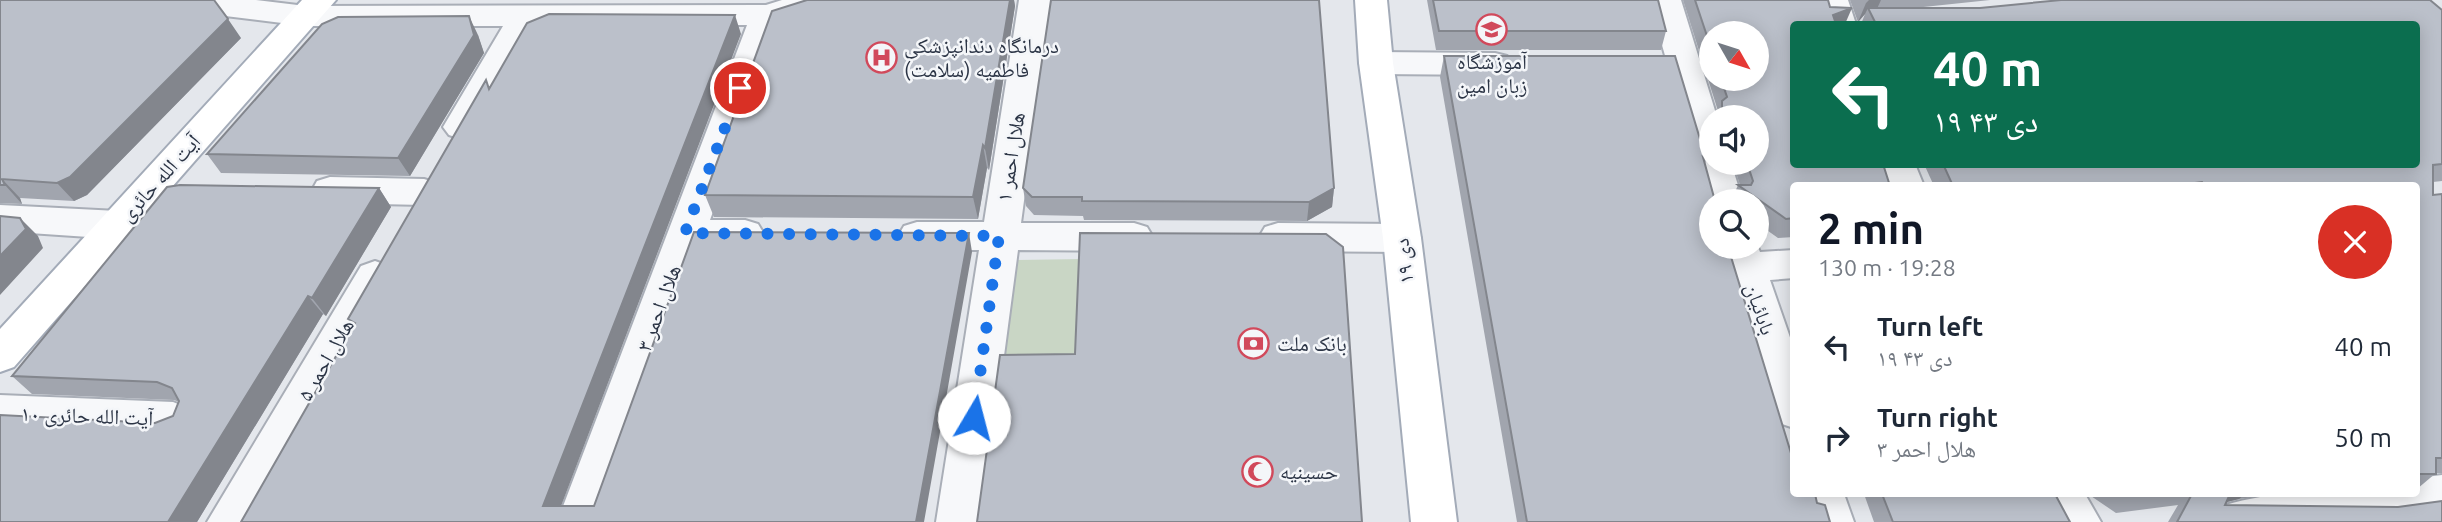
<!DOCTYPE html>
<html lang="en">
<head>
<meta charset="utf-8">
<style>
	body { margin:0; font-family:Ubuntu,"Noto Naskh Arabic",sans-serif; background:#f2f2f3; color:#1f2937; height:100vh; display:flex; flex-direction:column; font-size:26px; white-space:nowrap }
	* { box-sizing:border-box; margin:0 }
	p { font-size:23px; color:#747a83 }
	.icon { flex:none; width:38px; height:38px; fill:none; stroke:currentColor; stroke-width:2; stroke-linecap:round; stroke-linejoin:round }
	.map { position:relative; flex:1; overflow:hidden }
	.drawer { position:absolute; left:1790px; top:182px; width:630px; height:315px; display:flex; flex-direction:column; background:#fff; border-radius:7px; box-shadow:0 4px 18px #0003 }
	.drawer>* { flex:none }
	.banner { position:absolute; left:1790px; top:21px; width:630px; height:147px; border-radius:7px; box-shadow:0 4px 18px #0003; background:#0b6e4f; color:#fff; overflow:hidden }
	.needle { width:46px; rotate:129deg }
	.controls { position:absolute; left:1699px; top:21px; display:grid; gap:14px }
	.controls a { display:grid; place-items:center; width:70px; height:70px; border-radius:50%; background:#fff; box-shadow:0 4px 18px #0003; font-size:35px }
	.pin { position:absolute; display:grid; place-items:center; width:60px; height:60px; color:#fff; margin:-30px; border:4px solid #fff; border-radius:50%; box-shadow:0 2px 7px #0007 }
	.me { position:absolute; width:77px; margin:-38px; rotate:8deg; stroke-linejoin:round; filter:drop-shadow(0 0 5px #0008) }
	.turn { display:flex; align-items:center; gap:24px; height:147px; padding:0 28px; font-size:32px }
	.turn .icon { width:91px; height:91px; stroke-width:2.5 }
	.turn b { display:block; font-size:49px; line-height:60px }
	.round { display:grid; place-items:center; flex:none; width:74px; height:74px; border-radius:37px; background:#f2f2f3 }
	.summary { display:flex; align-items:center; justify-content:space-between; height:119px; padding:0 28px }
	h1 { font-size:42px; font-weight:700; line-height:52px; color:#111827 }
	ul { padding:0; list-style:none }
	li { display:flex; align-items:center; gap:21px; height:91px; padding:0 28px }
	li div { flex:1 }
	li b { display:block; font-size:26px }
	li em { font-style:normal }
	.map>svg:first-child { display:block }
	.green { fill:#c9d6c5 }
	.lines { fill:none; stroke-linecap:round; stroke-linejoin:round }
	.minor-casing { stroke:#a9aeb7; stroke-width:4 }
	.major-casing { stroke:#a3abb8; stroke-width:4 }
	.minor { fill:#f7f8fa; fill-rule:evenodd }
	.major { fill:#fff; fill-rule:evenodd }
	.wall { fill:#a1a5ae; fill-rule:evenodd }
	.shaded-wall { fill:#83868d }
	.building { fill:#bbc0ca; stroke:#83868d; stroke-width:2 }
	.route { stroke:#1a73e8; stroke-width:12; stroke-dasharray:0 21.6 }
	.labels { text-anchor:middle; stroke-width:5; stroke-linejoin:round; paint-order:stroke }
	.poi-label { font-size:21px; fill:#2b3445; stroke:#f4f6f9; text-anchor:start }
	.street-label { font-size:21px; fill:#2b3445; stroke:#f4f6f9 }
</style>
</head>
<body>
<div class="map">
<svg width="2442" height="522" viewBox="0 0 2442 522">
	<rect width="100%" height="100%" fill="#e4e7ec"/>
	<path class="green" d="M1082,259l-5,114 -74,2 14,-115z"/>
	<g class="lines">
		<defs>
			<path id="minor" d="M160,0h96l50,6 460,-1 16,-5h51l-5,7 -47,14 -71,199h35l13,4 6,10 -6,10 -13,4h-45l-97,274h-46l190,-497h-212l-62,110 -12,4 -12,-4 -6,-8 60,-101h-197l-130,-16 -11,-3z
				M1019,0h32l-30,223h113l13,4 6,10 -6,10 -13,4 -116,-1 -36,272h-46l43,-272h-62l-13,-4 -6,-10 6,-10 13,-4h67z
				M1649,0h32l36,117h-5v46h19l12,38h-31v9l-5,-9z
				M1816,0h32l8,24h-32z
				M1376,52l119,1 12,3 5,8 -5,8 -12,3 -119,-1 -12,-3 -5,-8 5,-8z
				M1879,164h36l9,22h-36z
				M330,177l94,2 13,4 5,9 -5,9 -13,4 -94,-2 -13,-4 -5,-9 5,-9z
				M0,205l118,6 13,4 6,10 -6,10 -13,4 -118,-8z
				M1278,223l124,1 13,4 6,10 -6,10 -13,4 -124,-1 -13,-4 -6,-10 6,-10z
				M1757,245l3,7 34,-2v28l-24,2 24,69v79l-15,-5 -6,-12 -53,-164z
				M375,261l14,5 5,10 -140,246h-47l154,-256z
				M0,395l173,7 15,6 6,12 -6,12 -15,6 -173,-9z
				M2442,475v38l-65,9h-168l7,-14c62,-22 136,-14 201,-14v-16z
				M1800,494h44l10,28h-46z
				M2040,494h45l16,28h-47z"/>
			<path id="major" d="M302,0h34l-322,367 -14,5v-43z
				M1355,0h32l6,63 28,175 36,284h-46l-28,-284 -24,-175z"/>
		</defs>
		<use href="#minor" class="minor-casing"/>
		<use href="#major" class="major-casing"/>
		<use href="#minor" class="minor"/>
		<use href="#major" class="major"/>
	</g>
	<path class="wall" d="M0,0l241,38 -154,157 -13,6 -54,-3 2,6 -22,-1z
		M807,0h207l1,6 -26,164 -2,-2 -9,51 -264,-2 -9,-22z
		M1427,0h231l8,31 -5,19h-225z
		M1683,0h145l-34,24v213l-16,1 -21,-15v-22h-26l7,-16h2l-7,-22h24v-46h-41l2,-6zM1712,33l45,46h-45z
		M1850,0h140l-76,8 528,2v171l-9,1v13l9,-1v279h-6l-19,16v-303h-483l-10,-22h493v-140h-556l4,-10 -7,8z
		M478,35l6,18 -74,123 -189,-3 -14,-19z
		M1444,56h231l31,103 -1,5 89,330 23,9 13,19h-313l-77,-445z
		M379,188l12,19 -65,109 -3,-2 -126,208h-197l155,-99 18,-7 6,-14 -5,-2 -142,-6 -20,-18z
		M1023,188h311l-2,19 -25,14 -223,-1 -1,-4 -49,-1 -8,-9z
		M1864,494h191l15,28h-196z
		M2088,494h186l-35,5 -13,3 -1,3 217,17h-274l10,-17 -62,8z"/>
	<path class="shaded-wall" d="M1010,0h4l1,6 -26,164 -4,-22z
		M1869,0h12l-5,11 -8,-3 -3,6 -7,8 8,-19z
		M1852,8l-7,16h-16l4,-9z
		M735,15l6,19 -186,488 -12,-16z
		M469,16l9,19 6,18 -74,123 -12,-18z
		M228,19l13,19 -154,157 -13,6 -17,-18z
		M983,145l4,23 -9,51 -5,-22z
		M2,179l18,19 2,6 -17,-19z
		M379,188l12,19 -65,109 -14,-18z
		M1334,188l-2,19 -25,14 2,-19z
		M20,218l18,18 5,12 -43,47v-39z
		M969,233l3,19 -48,270h-8z
		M308,296l15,18 -126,208h-29z
		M2228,494h17l-6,5 -24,6z"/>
	<path class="building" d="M0,0h214l14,19 -158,158 -13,6 -55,-4 3,6h-5z
		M807,0h203l-25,148 -2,-3 -10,52 -268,-2 67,-184z
		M1051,0h268l15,188 -25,14 -227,-1v-4h-50l-9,-9z
		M1433,0h225l8,31h-227z
		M1695,0h133l2,7 22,1 -19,7 3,9h-42v140h89l7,22h-96v32l-8,1 -48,-34h13l2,-4 -6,-18h10v-46h-35v-16l5,-4 -6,-18h36v-46h-45v18z
		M2061,0h369l12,10v154l-9,1v30l9,-1v264h-6v16h-19v-288h-212l-3,-4 -30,4h-219l-10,-22h474v-140h-541l-8,-16h112z
		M549,14l186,1 -192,491h51l100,-274 275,1 -53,289h-675l114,-199 -7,-4 138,-239 3,9 38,-66z
		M469,16l5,19 -76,123 -191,-4 115,-130 16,-7z
		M1444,56h231l31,103 -3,-2 12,44h-3v46h16l66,216v31h21l2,9 8,2 5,17h-303z
		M180,185l199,3 -67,110 -4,-2 -140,226h-168v-107l155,8 18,-7 6,-15 -7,-13 -15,-6 -145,-6 155,-189z
		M0,216l20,2 6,11 -26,27z
		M1080,233l246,1 17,13 19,275h-385l23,-167 75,-1z
		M1882,494h173l15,28h-177z
		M2192,494h38l-5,11 173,2 44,-6v21h-265z"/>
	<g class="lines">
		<path class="route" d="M740,88l-55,145 314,3 -25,182"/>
	</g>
	<defs>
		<symbol id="school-ring" viewBox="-11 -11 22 22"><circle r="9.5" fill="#f4f6f9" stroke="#d1495b" stroke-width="1.5"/><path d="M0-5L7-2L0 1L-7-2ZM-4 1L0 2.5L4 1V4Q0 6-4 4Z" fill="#d1495b"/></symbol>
		<symbol id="hospital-ring" viewBox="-11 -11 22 22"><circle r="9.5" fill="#f4f6f9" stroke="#d1495b" stroke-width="1.5"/><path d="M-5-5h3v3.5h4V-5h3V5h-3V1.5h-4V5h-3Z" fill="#d1495b"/></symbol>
		<symbol id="bank-ring" viewBox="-11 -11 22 22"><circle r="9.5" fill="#f4f6f9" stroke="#d1495b" stroke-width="1.5"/><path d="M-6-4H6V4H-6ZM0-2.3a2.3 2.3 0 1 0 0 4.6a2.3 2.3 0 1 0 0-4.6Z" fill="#d1495b"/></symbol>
		<symbol id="mosque-ring" viewBox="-11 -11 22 22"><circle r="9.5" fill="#f4f6f9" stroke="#d1495b" stroke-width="1.5"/><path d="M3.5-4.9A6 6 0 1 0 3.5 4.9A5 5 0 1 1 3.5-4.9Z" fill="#d1495b"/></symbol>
	</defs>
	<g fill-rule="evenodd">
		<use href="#school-ring" x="1474" y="12" width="35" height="35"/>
		<use href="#hospital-ring" x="864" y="40" width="35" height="35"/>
		<use href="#bank-ring" x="1236" y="326" width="35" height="35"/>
		<use href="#mosque-ring" x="1240" y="454" width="35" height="35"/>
	</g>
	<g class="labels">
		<g class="poi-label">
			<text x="904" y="53">درمانگاه دندانپزشکی<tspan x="904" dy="24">فاطمیه (سلامت)</tspan></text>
			<text x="1492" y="69" text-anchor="middle">آموزشگاه<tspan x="1492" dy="24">زبان امین</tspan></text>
			<text x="1277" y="351">بانک ملت</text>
			<text x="1280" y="479">حسینیه</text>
		</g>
		<g class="street-label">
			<text transform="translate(1011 157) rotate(-81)" y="7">هلال احمر ۱</text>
			<text transform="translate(160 178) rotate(-48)" y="7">آیت الله حائری</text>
			<text transform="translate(1404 261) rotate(-97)" y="7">۱۹ دی</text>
			<text transform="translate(659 308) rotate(-70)" y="7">هلال احمر ۳</text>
			<text transform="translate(1760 309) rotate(71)" y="7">بابائیان</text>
			<text transform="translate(326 360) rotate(-60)" y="7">هلال احمر ۵</text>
			<text transform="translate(87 416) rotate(2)" y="7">آیت الله حائری ۱۰</text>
		</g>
	</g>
</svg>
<div class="controls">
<a><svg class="needle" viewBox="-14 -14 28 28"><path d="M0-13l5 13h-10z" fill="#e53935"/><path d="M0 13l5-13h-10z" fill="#747a83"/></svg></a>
<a><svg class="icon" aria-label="sound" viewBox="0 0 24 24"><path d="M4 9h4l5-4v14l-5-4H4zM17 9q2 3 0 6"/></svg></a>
<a><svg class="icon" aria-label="search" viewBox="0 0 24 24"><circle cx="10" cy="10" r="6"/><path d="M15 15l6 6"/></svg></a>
</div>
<div class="pin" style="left:740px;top:88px;background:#d93025"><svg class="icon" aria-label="arrive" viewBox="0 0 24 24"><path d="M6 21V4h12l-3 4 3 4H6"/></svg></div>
<svg class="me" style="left:974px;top:418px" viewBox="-20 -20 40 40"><circle r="19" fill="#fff"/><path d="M0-13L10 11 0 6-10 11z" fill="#1a73e8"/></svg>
<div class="banner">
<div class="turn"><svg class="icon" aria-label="left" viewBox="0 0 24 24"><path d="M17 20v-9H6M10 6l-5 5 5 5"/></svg><div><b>40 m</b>۱۹ دی ۴۳</div></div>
</div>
<section class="drawer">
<div class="summary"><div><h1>2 min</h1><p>130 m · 19:28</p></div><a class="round" style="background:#d93025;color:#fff"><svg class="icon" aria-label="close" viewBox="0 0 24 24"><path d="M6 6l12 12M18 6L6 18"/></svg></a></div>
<ul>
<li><svg class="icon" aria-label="left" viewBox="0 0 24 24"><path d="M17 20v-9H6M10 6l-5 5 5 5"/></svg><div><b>Turn left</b><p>۱۹ دی ۴۳</p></div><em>40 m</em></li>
<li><svg class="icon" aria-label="right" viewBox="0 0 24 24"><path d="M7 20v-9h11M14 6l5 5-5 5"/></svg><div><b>Turn right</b><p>هلال احمر ۳</p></div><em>50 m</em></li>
</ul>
</section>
</div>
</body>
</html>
